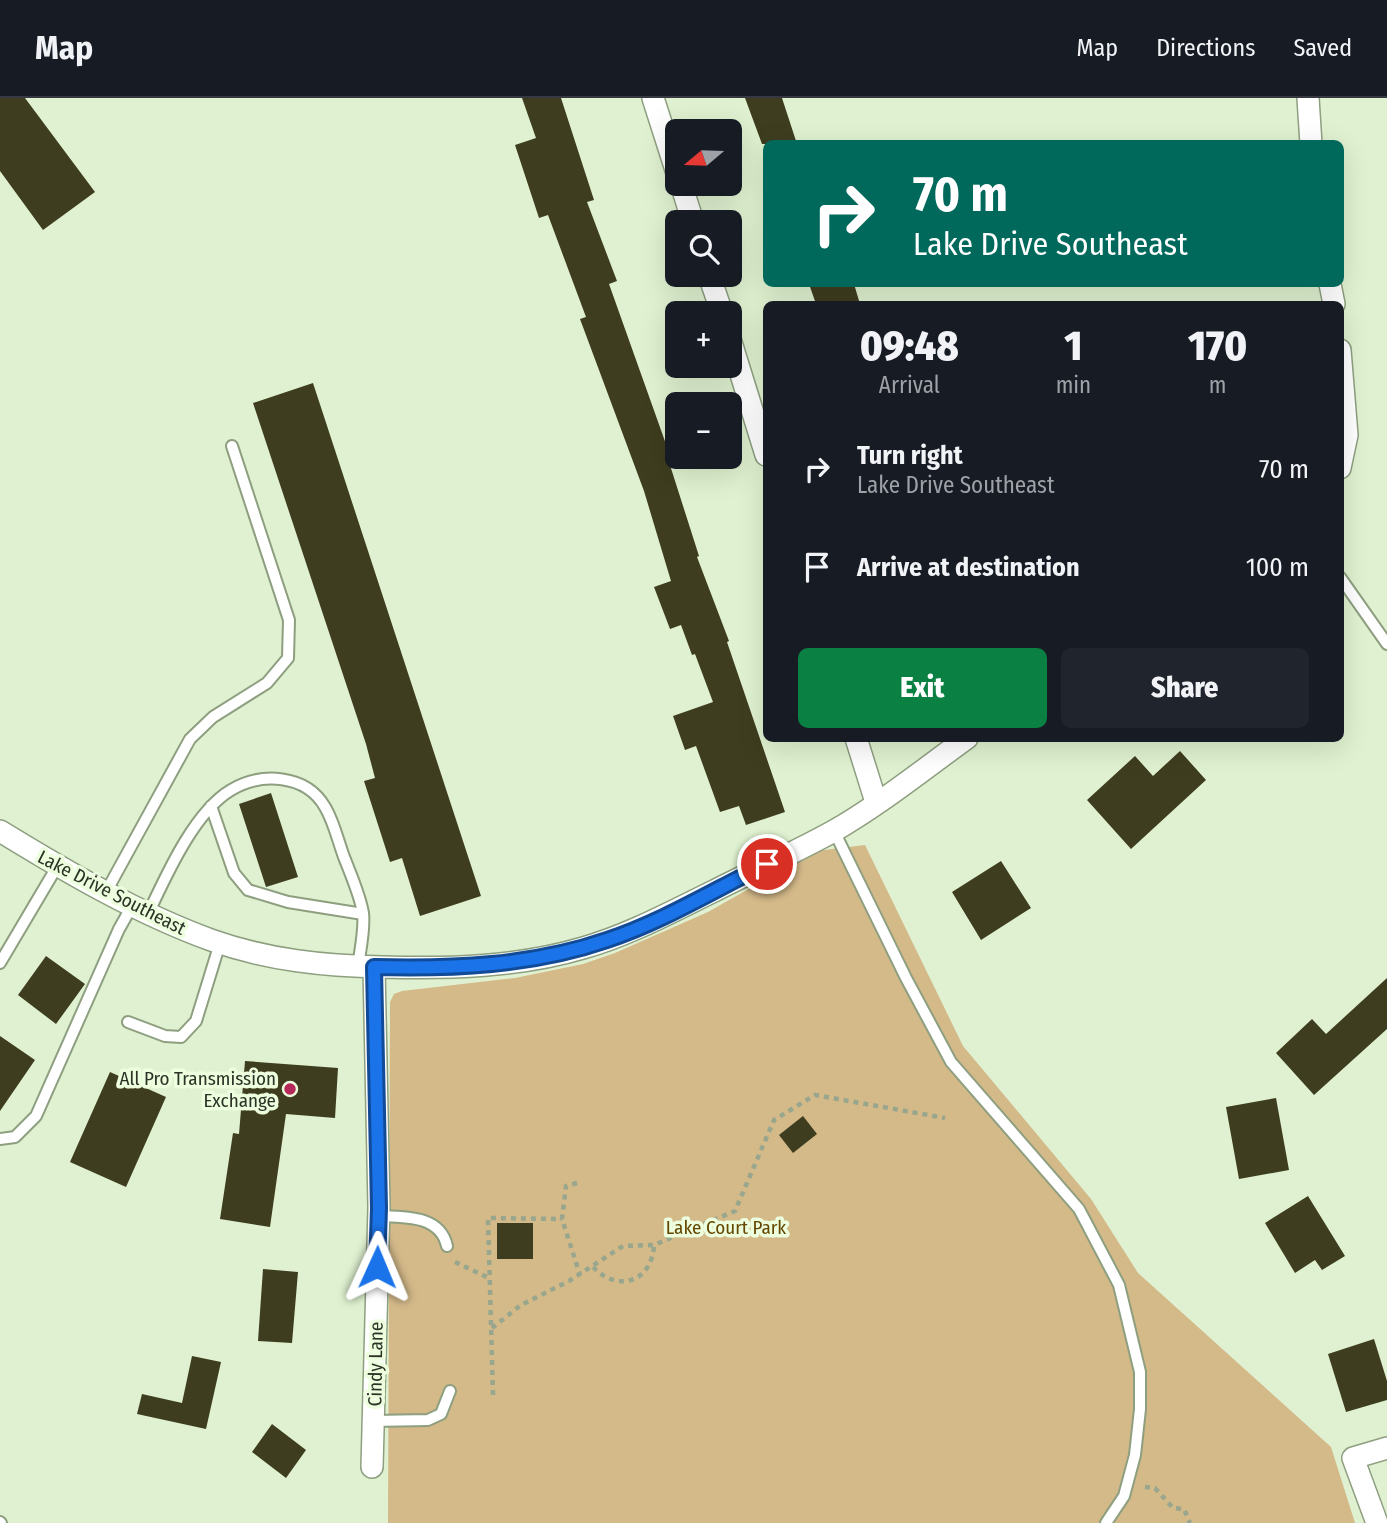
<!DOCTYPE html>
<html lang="en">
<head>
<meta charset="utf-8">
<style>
	body { margin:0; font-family:"Fira Sans Condensed",sans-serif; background:#20242c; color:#f1f3f6; height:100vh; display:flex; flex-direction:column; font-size:26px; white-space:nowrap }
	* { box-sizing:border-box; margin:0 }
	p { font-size:23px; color:#9ea1a6 }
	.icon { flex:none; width:38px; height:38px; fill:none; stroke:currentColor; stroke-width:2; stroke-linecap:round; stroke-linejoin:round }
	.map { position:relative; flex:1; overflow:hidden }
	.details { position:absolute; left:763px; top:203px; width:581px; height:441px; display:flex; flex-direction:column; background:#171b24; border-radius:10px; box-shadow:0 7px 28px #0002 }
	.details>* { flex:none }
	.top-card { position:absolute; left:763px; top:42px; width:581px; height:147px; border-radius:10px; box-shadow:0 7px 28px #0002; background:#00695c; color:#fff; overflow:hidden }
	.needle { width:46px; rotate:251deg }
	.buttons { position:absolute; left:665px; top:21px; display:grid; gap:14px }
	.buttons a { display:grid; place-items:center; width:77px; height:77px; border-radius:10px; background:#171b24; box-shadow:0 7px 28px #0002; font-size:35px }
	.pin { position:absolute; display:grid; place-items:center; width:60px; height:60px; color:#fff; margin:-30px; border:4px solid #fff; border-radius:50%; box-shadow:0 2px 7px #0007 }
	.me { position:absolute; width:77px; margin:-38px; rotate:1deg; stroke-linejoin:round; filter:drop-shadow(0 0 5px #0008) }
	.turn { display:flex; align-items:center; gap:24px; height:147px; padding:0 35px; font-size:32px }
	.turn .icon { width:91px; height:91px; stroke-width:2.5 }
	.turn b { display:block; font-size:49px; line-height:60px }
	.eta { display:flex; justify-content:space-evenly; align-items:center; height:119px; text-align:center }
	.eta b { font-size:42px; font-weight:800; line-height:49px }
	.cta { display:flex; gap:14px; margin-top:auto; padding:14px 35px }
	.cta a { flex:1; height:80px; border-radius:10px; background:#0b8043; color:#fff; font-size:28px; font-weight:800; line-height:80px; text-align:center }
	.cta a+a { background:#20242c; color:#f1f3f6 }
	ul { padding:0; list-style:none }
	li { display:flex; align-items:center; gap:21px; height:98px; padding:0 35px }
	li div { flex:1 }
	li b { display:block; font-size:26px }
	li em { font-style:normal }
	header { display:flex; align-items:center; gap:42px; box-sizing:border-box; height:98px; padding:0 35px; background:#171b24; border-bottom:2px solid #363941 }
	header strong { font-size:33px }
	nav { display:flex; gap:38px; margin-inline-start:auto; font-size:24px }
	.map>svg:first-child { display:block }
	.green { fill:#d4b989 }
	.building { fill:#3f3d1f }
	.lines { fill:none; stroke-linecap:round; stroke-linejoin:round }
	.lane-casing { stroke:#8e9f80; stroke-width:14 }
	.street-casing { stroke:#8e9f80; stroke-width:24 }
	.path { stroke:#98a68d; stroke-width:4.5; stroke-dasharray:5 5; stroke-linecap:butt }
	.lane { stroke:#fff; stroke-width:10 }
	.street { stroke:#fff; stroke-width:21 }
	.route-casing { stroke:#114b97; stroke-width:18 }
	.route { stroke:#1a73e8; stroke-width:12 }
	.poi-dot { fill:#b62859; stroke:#ecfedd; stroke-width:2.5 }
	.labels { text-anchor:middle; stroke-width:7; stroke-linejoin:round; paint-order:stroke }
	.street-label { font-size:19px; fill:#2c3326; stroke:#ecfedd }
	.poi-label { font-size:19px; fill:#2c3326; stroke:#ecfedd; text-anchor:end }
	.park-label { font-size:19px; fill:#644600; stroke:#ecfedd }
</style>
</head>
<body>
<header>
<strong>Map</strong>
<nav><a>Map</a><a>Directions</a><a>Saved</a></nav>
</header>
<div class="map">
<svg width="1387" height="1425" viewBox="0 0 1387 1425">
	<rect width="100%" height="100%" fill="#dff1d0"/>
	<path class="green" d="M865,747l98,201 128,153 47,74 193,174 24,76h-967l2,-521 4,-8 8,-3 113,-13 68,-14 32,-11 93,-41 108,-61z"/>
	<path class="building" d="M0,0h25l70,94 -52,38 -43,-59z
		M522,0h39l33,102 -7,2 30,79 -8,3 63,177 -3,1 30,94 -2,1 32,84 -2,1 58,170 -39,13 -7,-19 -19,6 -24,-66 -11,4 -12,-34 40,-14 -18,-48 -3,1 -11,-30 -11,4 -16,-42 17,-6 -27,-90 -64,-172 6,-2 -38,-102 -9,3 -24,-73 21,-7z
		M745,0h37l15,46h-35z
		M809,186h45l6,20h-44z
		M313,285l168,513 -61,20 -18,-58 -12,4 -26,-81 11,-3 -9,-34 -113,-341z
		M1180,653l26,29 -75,69 -44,-49 48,-44 18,20z
		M271,695l27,84 -32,10 -27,-83z
		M1001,763l30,47 -50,32 -29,-48z
		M46,858l39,28 -29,40 -38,-29z
		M1387,880v51l-73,66 -38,-42 36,-34 14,15z
		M0,938l35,24 -35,51z
		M245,963l93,7 -3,50 -49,-4 -16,113 -50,-8 13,-86 6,1z
		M110,974l56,25 -40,90 -56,-25z
		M1276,1000l13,72 -50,9 -13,-72z
		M803,1018l14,18 -24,19 -14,-18z
		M1308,1098l37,60 -23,14 -7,-10 -20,13 -30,-50z
		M497,1125h36v36h-36z
		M263,1171l35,3 -6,71 -34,-2z
		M1374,1241l13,42v19l-41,12 -18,-58z
		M192,1258l29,6 -15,67 -69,-15 5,-20 40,9z
		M272,1326l34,26 -20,28 -34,-26z"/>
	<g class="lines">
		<defs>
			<path id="lane" d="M1340,479l47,67
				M211,708l23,67 14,17 40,12 75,12
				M834,733l72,147 45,84 128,147 40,76 21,87v37l-5,46 -11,41 -18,27
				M106,794l84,-153 23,-22 54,-34 21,-25 1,-38 -57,-174
				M148,816c18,-38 46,-102 83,-124 30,-18 75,-16 94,17 9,15 13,34 19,50 7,18 16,38 19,56 2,17 -3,37 -5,54
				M0,865l58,-98
				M128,924l37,14 16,1 15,-16 24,-78
				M0,1041l15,-2 21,-21 83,-187 13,-23
				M378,1118c27,1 62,-1 69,30
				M373,1323l55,-1 13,-6 9,-23
				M0,1424l1,1"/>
			<path id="street" d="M653,0l24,75
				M1308,0l3,46
				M681,86l12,38
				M709,177l13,38
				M1330,186l4,20
				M730,241l36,116
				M1340,252l7,85 -7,33
				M856,640l20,64
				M0,733c67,41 137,82 211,109 56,20 113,26 172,27 66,2 136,0 200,-19 46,-13 88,-36 131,-57 39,-20 80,-38 118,-59 46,-26 92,-63 135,-94
				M372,1369l7,-260 -5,-240
				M1377,1425l-24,-65 34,-10"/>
		</defs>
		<use href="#lane" class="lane-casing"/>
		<use href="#street" class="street-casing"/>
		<path class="path" d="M577,1085l-11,3 -4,33 18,56
			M455,1164l36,17
			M593,1169c25,26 59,15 61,-22
			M492,1230l29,-23 48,-24 54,-35 31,-1 81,-34 39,-91 41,-25 130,23
			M493,1297l-5,-177 74,1
			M1145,1389l10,1 18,20 11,1 6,14"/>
		<use href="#lane" class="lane"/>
		<use href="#street" class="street"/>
	</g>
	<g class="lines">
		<defs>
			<path id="route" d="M377,1169l2,-59 -5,-241c78,2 158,-1 233,-27 55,-18 107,-50 160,-76"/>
		</defs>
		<use href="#route" class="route-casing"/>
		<use href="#route" class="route"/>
	</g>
	<circle class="poi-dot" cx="290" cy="991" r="7"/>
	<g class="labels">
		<g class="street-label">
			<text transform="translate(112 794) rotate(27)" y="7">Lake Drive Southeast</text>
			<text transform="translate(375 1266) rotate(-89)" y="7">Cindy Lane</text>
		</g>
		<g class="poi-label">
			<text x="276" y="987">All Pro Transmission<tspan x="276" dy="22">Exchange</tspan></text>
		</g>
		<g class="park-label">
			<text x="726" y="1136">Lake Court Park</text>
		</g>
	</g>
</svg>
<div class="buttons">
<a><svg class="needle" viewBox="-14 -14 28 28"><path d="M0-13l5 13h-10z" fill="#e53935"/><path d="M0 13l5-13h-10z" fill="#9ea1a6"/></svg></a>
<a><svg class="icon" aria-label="search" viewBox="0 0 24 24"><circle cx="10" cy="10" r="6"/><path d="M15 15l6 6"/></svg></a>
<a>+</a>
<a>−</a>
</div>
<div class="pin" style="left:767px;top:766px;background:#d93025"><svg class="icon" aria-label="arrive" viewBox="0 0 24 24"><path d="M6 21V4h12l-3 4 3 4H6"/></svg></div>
<svg class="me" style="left:377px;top:1169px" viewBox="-20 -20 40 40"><path d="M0-17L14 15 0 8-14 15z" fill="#1a73e8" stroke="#fff" stroke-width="4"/></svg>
<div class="top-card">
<div class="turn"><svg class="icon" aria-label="right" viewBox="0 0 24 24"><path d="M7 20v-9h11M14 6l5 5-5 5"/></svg><div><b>70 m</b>Lake Drive Southeast</div></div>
</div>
<section class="details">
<div class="eta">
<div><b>09:48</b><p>Arrival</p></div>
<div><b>1</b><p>min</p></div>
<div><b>170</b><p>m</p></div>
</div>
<ul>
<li><svg class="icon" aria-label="right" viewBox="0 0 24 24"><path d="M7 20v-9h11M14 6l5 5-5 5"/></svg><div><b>Turn right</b><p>Lake Drive Southeast</p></div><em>70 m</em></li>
<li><svg class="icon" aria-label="arrive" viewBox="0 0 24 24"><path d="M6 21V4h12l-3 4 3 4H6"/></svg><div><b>Arrive at destination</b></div><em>100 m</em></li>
</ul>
<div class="cta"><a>Exit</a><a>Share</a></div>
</section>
</div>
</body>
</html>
